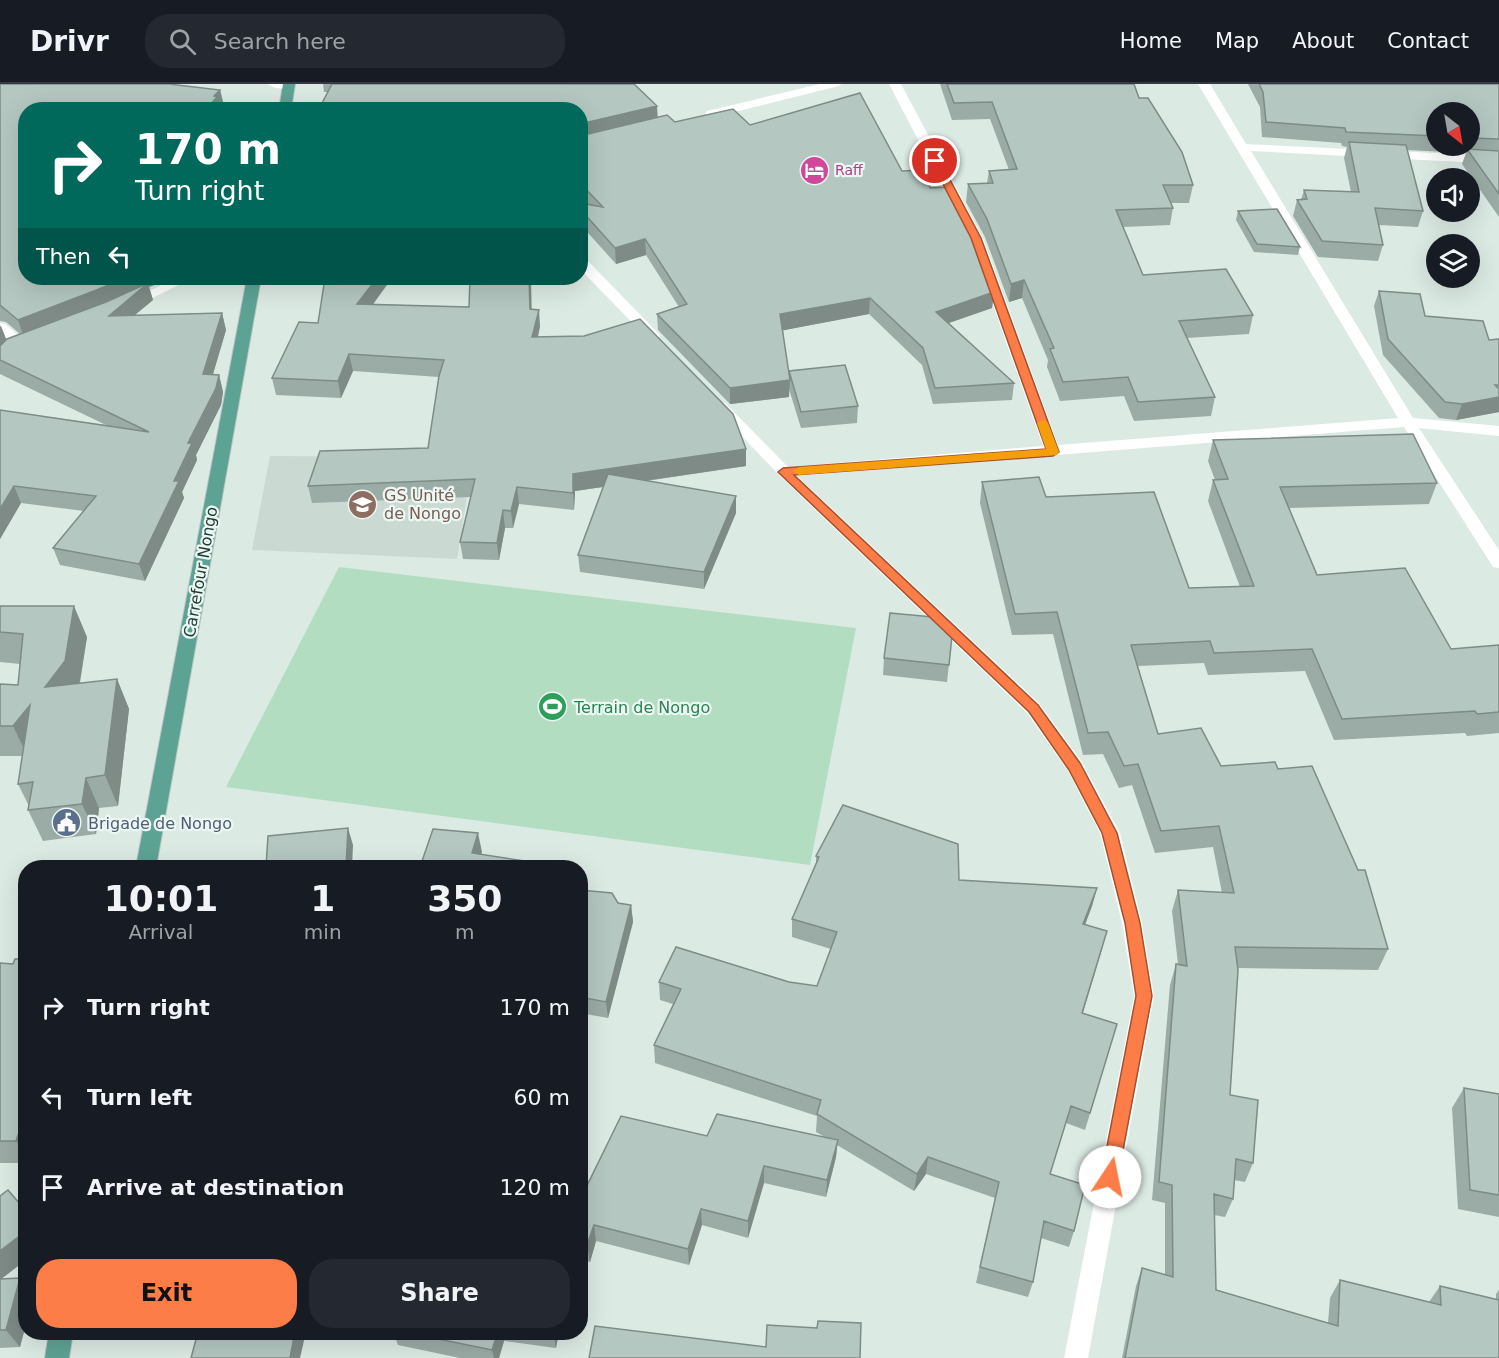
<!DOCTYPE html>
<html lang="en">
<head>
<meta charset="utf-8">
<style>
	body { margin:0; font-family:"DejaVu Sans",sans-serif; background:#242831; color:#f1f3f6; height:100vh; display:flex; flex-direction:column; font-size:22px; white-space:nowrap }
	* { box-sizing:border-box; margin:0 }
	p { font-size:20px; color:#9ea1a6 }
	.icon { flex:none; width:33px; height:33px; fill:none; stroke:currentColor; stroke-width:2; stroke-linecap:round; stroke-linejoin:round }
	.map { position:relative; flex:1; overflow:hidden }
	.side { position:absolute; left:18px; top:776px; width:570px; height:480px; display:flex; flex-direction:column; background:#171b24; border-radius:24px; box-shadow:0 6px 24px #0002 }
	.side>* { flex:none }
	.guide { position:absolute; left:18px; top:18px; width:570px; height:183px; border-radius:24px; box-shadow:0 6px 24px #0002; background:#00695c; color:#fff; overflow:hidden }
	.needle { width:39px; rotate:149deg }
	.buttons { position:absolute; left:1426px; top:18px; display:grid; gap:12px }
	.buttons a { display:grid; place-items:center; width:54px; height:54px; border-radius:50%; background:#171b24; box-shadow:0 6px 24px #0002; font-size:30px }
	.pin { position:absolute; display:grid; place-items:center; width:51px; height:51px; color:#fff; margin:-26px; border:3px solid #fff; border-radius:50%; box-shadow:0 2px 6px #0007 }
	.me { position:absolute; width:66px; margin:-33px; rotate:11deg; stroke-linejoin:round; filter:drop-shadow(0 0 4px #0008) }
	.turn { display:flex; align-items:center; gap:21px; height:126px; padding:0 18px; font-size:27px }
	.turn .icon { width:78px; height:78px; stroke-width:2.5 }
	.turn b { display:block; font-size:42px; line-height:51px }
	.then { display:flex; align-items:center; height:57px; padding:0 18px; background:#0003; gap:12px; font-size:22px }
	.eta { display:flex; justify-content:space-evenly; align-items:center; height:102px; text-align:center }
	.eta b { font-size:36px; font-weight:600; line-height:42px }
	.action { display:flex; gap:12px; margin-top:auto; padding:12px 18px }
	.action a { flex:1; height:69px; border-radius:24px; background:#fc7d48; color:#111; font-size:24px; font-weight:600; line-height:69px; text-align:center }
	.action a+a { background:#242831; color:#f1f3f6 }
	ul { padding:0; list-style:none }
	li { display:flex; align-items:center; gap:18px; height:90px; padding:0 18px }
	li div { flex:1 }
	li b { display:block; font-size:22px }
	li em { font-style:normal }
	header { display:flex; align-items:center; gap:36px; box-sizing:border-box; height:84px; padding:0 30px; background:#171b24; border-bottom:2px solid #363941 }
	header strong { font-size:28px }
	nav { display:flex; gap:33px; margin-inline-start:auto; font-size:21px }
	.search { width:420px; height:54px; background:#242831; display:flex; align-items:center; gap:15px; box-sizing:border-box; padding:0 21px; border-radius:24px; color:#9ea1a6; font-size:22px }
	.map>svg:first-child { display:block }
	.built { fill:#cadad3 }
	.green { fill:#b3ddc0 }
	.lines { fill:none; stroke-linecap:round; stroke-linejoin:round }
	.primary-casing { stroke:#bbc4c2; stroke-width:2 }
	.service { fill:#fff; fill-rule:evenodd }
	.minor { fill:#fff; fill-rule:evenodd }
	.primary { fill:#5da394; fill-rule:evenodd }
	.wall { fill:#9baba5; fill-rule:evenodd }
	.shaded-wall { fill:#7e8b86 }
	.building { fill:#b4c7c0; stroke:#7e8b86; stroke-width:1.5 }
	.route { fill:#fc7d48; stroke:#a4512f; stroke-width:1.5 }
	.slow { fill:#f59e0b }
	.labels { text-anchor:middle; stroke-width:4.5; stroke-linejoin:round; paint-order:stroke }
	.far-hotel-label { font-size:14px; fill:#b23c85; stroke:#ecf6f2; text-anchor:start }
	.education-label { font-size:16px; fill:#785e54; stroke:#ecf6f2; text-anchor:start }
	.street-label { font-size:16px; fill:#1d3a33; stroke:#ecf6f2 }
	.leisure-label { font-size:16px; fill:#27864d; stroke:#ecf6f2; text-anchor:start }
	.service-label { font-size:16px; fill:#4e5e75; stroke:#ecf6f2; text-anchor:start }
</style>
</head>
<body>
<header>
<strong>Drivr</strong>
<div class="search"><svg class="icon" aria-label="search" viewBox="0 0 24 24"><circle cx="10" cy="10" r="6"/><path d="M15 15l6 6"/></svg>Search here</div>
<nav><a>Home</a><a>Map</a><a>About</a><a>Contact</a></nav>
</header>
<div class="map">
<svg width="1499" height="1274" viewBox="0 0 1499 1274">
	<rect width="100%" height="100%" fill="#dceae4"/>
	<path class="built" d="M270,372l203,1 -16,102 -205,-9z"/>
	<path class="green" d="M339,483l517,61 -46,237 -584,-78z"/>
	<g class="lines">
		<defs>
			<path id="primary" d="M283,0h12l-4,26h-12z
				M247,194h14l-105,589h-20z
				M49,1248h24l-4,26h-24z"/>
		</defs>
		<use href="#primary" class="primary-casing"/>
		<path class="service" d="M268,0h25l1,1c-6,6 -20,4 -26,-1z"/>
		<path class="minor" d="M820,0h21l-2,2 -128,32 -6,-4 2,-3z
			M889,0h12l82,154 75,207 340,-27 -200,-334h12l36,60 253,12v8l-248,-13 162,267 86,8v10l-80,-8 80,122v18l-6,-1 -89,-140 -607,49 242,227 43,59 38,71 22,90 12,73 -66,362h-24l70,-362 -12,-73 -22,-90 -32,-62 -41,-58 -248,-238 -66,-69 7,-4 5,1 63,64 255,-21 -74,-208z
			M580,173l5,1 73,75 2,3 -2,3h-10l-68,-70z
			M176,194h17l-57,28 -5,1 -7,-4z
			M0,239l5,1 21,18 2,3 -2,3h-10l-16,-14z"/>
		<use href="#primary" class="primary"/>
	</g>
	<path class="wall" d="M0,0l220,6 4,16 -3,4h-195v168h146l-23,9 4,13 -18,15 87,-2 4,17 -13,44 6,1 4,17 -2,13 -25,50 1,5 -15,32 2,6 -39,83 -85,-16 -7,-17 31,-37 -63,-8 -21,36v-129l106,15 -106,-51v-49l6,14 14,-5 -14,-12 -6,-1z
		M323,0h311l23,22v11l18,5 75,3 152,46 28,17 64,104 -2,16 -43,15 65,60 -2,17 -79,4 -11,-39 -53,-51 -86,16 6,48v-7l69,35 -1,17 -56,5 -12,-39v8l-59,7 -72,-74 -1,-16 22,-7 -33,-52 -30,9 -36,-40v-21l7,1 -7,-6v-88h-260v-3l8,-15h-4z
		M940,0h194l5,14 54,87 -4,18h-18l2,5 -3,17 -47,2 20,48 110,40 -4,19 -62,4 28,59 -4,19 -77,5 -10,-25 -64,5 -13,-34 1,-7 -26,-62 -13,4 -24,-65 -19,-35 2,-18 19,-1 2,-12 20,-1 -19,-51 -38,1z
		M1248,0h251v133l-37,-53 4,-11 -59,-3 16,61 -5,16 -39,-2 4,20 -5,16 -60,-4 -25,-41 4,-16h4l3,-10 47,2 -7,-34 3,-11 -5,-1 -1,-3 -79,-6 -2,-30zM1437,28h33v34h-33z
		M1238,127l62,36 -2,8 -44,-3 -18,-32z
		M325,194h67l-20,26 160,5 8,17 -2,11 208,112v17l-100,15 90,32 -32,76 -124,-17 -2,-17 25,-68 -28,4 -1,19 -55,-6 -6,24h-8l-6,32 -36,-1 -3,-17 11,-45 -159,6 -4,-17 120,-38 11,-71 -86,-6 -12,27 -65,-3 -4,-17 46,-55z
		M1379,207l46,25 64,24 10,-1v73l-43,8 -17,-2 -56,-63 -9,-49z
		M1213,356l224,43 -8,21 -140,4 28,67 134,74 48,-4v88l-32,3 -2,-3 -131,7 -29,-69 -97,4 -4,-12 -66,3 20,68 63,32 57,3 110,180 -10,21 -140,-2 -8,127 23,68 -8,19 -11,-2 -1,19 -8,18 -11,-2 2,75 112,33 2,-25 10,-18 89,22 11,-16 56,13v-5l3,-4v68h-377l14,-72 6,-18 23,7v-72l-13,-3 18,-215 6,-21h2l-6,-53 6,-21 44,3 -9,-46 -58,6 -23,-68 -13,3 -16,-34 -20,1 -30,-121 -41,1 -32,-132 2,-21 64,15 143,91 51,-1 -32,-86 5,-21h2l-7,-19z
		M0,522l87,31 -7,46 37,-4 12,30 -11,97 -19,2 -3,26 -53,7 -15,-31 1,-4 -11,-22 4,-28h-22v-72l18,1 2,-21 -20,-2z
		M953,542l-6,56 -64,-7 1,-17z
		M816,772l143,24 138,8 -5,18 -7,19 17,24 -19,64 34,11 -32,106 -19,-7 -16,51 24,57 -5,16 -28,-9 -8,44 -5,15 -52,-14 19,-85 -69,-24 -12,17 -77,-46 -1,12 -10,40 -62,-14 -16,55 -46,-13 -13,40 -93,-24 -6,21 -10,-2v-60l127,-64 118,1 -9,-5 1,-16 -162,-53 -1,-18 19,-41 -13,-4 -1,-18h130l28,4 14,-37 -39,-12v-18l24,-54z
		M580,806l38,13 13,2 2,17 -25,96 -28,-5z
		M26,875v204h-26v-200l13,1z
		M1464,1004l35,6v123l-41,-8 -6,-101z
		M0,1112l1,83 19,-1 6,8v38l-6,23 -20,1z
		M393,1248h166l-3,16 -52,-7 -5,17h-39l-62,-13z"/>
	<path class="shaded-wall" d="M220,6l4,16 -3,4h-16l9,-14z
		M657,22l1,15 -78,19v-16z
		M645,155l1,16 -30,9 -1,-16z
		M126,194h46l-23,9 4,13 -39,32 -90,5 -6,-17z
		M377,194h15l-31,43 -4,-17z
		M529,194h2l1,48 -2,-17z
		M1024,196l-2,18 -13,4 2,-18z
		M994,208l-2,16 -58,20 2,-16z
		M870,214l-1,16 -89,17v-17z
		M539,226l1,16 -6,28 -2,-17z
		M222,229l4,17 -18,61 -5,-17z
		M1,242l7,18 -8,3v-20z
		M349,270l4,17 -12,27 -3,-17z
		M219,291l4,17 -2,13 -25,50 1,5 -15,32 2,6 -39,83 -6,-17 35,-83 14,-38z
		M790,296l-1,17 -59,7v-16z
		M1499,313v15l-43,8 6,-16z
		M746,365v17l-171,25 -1,19 -1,-17v-19z
		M14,402l7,17 -21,36v-30z
		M517,403l2,17 -6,24 -2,-17z
		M736,412v17l-32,76v-17z
		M503,426l2,18 -6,32 -2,-17z
		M74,522l13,31 -9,55 -33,-5z
		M117,595l12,30 -11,97 -13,-31z
		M30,621l-2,52 -15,-31z
		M86,694l13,30 -3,26 -14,-30z
		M348,744l5,17 -1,22h-6z
		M478,749l4,19 -5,15 -5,-14z
		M1097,804l-5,18 -14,37 5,-19z
		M631,821l2,17 -25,96 -2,-16z
		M1107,847l-5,18 -25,82 5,-18z
		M583,1002l2,17 -2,7 2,14 -5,18v-48z
		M26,1027v45l-10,-15z
		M838,1056l-2,17 -10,40 1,-17z
		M928,1073l-2,17 -12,17 3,-17z
		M764,1082v17l-16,55v-17z
		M701,1125l1,16 -13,40 -1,-16z
		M594,1141l2,16 -6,21 -3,-17z
		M26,1147v29l-26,20v-29z
		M20,1194l6,8v38l-6,23 -14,-17z
		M295,1248h11l-6,26h-10z
		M498,1248h4l2,9 -5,17h-5l-2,-8z
		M553,1248h6l-3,16z"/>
	<path class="building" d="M0,0h169l51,6 -6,6 3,1 -12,13h-179v168h100l-32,13 -76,29 -18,-15z
		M332,0h302l23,22 -77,18v-14h-234v-2l-26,-1z
		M947,0h187l5,14h9l34,54 11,33h-30l10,23 -57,2 27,65 83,-6 27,46 -74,6 36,76 -77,5 -10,-25 -65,5 -13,-33 4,-1 -30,-68 -13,4 -24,-65 -19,-35 25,-1 -4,-12 28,-2 -25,-67 -38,1z
		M1259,0h240v55l-29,-1v-26h-33v24l-91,-4 -1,-4 -79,-6 -3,-30z
		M860,9l42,78 23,-1 5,18 20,-1 19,36 25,69 -58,20 78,71 -79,5 -12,-40 -53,-50 -90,16 10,66 -60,8 -73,-74 30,-10 -42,-65 -30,9 -35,-39v-6l23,4 -23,-24v-47l87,-21 8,7 58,-13 17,16z
		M1349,58l57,3 17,66 -48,-3 8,37 -61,-4 -25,-41 10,-1 -3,-9 55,2z
		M1467,65l32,2v43z
		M1277,125l23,38 -43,-3 -19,-33z
		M325,194h52l-20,26 112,3 1,-29h59l1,31 9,1 -7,27 52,-1 56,-17 93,95 13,35 -173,25v19l-56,-6 -6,24 -8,-1 -6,33 -37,-1 15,-63 -167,7 12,-35 108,-3 11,-72 5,-16 -95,-6 -11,27 -66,-3 27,-56 19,1z
		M148,199l-39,33 113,-3 -19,61 16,1 -3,13 -28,55h4l-18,38h5l-40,83 -86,-16 43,-52 -82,-10 -14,23v-99l149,22 -149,-72v-14l7,-7 99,-37z
		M1379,207l41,3 5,22 58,5 6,19 10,-1v46h-4l4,4v8l-37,7 -17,-2 -57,-63z
		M845,281l13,41 -57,6 -12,-41z
		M1413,350l24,49 -157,4 37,88 88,-7 46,81 48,-4v67l-22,2 -2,-3 -133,8 -30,-70 -98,4 -4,-12 -79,4 27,89 43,-6 20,38 54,-4 3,7 34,-3 46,104h7l23,79 -153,-2 3,23 -8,125 28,5 -5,63 -17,-4 -3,40 -19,-5 2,96 122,36 2,-46 101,25 -1,-19 59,14v58h-374l17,-90 31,9 -1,-92 -13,-3 17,-218 11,2 -9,-76 56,3 -15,-67 -58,5 -23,-67 -14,2 -16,-34 -20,1 -31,-121 -42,2 -33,-132 57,-5 7,20 108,-5 35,96 65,-2 -41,-106 15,-1 -15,-39z
		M608,390l128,22 -32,76 -126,-17z
		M0,522h74l-9,55 -20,26 72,-8 -12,96 -19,3 -4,26 -54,6 5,-28 -15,2 12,-79 -17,21h-13v-42l18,1 5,-51 -23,-2z
		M890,529l54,5 9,8 -4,39 -65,-7z
		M843,721l115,39 1,36 138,8 -14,36 24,7 -25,82 35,11 -27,89 -19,-7 -21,68 35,11 -11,46 -30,-10 -11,61 -53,-15 19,-85 -71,-25 -11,17 -100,-60 4,-14 -167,-55 27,-56 -22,-7 17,-35 113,35 28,4 20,-54 -45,-13 27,-62 -3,-1z
		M348,744l-2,39h-80l2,-31z
		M433,745l45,4 -6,20 73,11 -1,3h-124z
		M580,806l32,3 6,10 13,2 -25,97 -26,-5z
		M15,875h11v152l-10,30h-16v-178l13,1z
		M1464,1004l35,6v101l-29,-5z
		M717,1030l121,26 -11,40 -63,-14 -16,55 -47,-12 -13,40 -94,-24 -7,20 -7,-1v-44l41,-84 86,20z
		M8,1106l18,21v20l-26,20v-55z
		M20,1194l-14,52h-6v-51z
		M818,1237l43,2 -1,35h-271l6,-32 171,21 1,-22 50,3z
		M198,1248h97l-5,26h-99z
		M404,1248h94l-6,18z"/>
	<path class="route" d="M932,75l8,2 41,77 78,214 -6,4 -259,19 244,230 42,58 37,70 23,90 12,73 -34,181 -2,5 -6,3 -6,-3 -3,-5 35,-181 -11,-73 -23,-90 -33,-63 -40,-58 -251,-240 5,-4 263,-19 -75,-211 -40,-77z"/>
	<path class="slow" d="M1043,336l5,3 11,29 -2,3 -258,20 -6,-4 6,-4 247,-18 -9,-26z"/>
	<defs>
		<symbol id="hotel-disc" viewBox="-11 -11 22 22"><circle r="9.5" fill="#d1479c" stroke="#ecf6f2"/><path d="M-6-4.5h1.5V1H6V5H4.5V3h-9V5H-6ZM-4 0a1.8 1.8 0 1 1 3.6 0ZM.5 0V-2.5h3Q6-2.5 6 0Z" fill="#fff"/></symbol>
		<symbol id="school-disc" viewBox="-11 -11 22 22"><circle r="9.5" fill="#8d6e63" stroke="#ecf6f2"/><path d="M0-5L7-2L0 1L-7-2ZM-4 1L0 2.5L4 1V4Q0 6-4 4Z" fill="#fff"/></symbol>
		<symbol id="stadium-disc" viewBox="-11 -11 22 22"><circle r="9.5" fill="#2e9e5b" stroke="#ecf6f2"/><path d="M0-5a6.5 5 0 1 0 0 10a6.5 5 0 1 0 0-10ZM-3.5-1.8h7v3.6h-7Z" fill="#fff"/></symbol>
		<symbol id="civic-disc" viewBox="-11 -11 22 22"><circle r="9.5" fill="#5c6f8a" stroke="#ecf6f2"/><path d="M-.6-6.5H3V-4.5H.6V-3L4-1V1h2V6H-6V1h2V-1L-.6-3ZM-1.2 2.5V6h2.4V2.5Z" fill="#fff"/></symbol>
	</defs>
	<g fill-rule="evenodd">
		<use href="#hotel-disc" x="798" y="70" width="33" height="33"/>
		<use href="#school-disc" x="346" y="404" width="33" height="33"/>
		<use href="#stadium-disc" x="536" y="606" width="33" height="33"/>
		<use href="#civic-disc" x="50" y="722" width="33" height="33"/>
	</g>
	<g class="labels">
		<g class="far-hotel-label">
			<text x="835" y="91">Raff</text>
		</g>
		<g class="education-label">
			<text x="384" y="417">GS Unité<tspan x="384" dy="18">de Nongo</tspan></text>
		</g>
		<g class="street-label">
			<text transform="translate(200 488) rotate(-80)" y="6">Carrefour Nongo</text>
		</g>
		<g class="leisure-label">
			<text x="574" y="629">Terrain de Nongo</text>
		</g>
		<g class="service-label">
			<text x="88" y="745">Brigade de Nongo</text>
		</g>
	</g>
</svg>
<div class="buttons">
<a><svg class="needle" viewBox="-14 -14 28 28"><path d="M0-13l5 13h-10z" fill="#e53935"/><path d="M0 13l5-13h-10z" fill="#9ea1a6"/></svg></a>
<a><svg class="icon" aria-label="sound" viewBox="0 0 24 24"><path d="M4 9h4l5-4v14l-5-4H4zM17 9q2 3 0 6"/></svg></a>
<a><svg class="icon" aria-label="layers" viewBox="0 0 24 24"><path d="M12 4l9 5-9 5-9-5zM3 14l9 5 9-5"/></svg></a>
</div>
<div class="pin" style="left:935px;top:77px;background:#d93025"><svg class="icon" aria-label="arrive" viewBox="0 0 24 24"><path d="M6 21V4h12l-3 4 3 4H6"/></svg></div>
<svg class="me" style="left:1110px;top:1093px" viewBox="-20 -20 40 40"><circle r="19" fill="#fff"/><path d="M0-13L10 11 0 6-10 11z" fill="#fc7d48"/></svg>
<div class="guide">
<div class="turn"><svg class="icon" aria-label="right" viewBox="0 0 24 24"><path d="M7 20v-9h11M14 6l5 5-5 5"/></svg><div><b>170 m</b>Turn right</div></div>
<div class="then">Then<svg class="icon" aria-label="left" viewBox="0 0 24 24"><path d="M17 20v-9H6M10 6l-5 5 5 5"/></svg></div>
</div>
<section class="side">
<div class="eta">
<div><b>10:01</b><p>Arrival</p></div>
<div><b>1</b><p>min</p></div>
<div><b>350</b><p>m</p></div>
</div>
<ul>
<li><svg class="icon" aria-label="right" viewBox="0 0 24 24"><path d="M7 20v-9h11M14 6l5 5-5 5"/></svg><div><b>Turn right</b></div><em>170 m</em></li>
<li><svg class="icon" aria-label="left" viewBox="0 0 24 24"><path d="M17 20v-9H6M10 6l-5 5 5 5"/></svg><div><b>Turn left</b></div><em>60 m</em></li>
<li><svg class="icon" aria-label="arrive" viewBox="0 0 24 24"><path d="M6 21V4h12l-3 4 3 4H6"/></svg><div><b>Arrive at destination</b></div><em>120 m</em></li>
</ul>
<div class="action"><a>Exit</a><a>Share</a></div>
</section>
</div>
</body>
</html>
